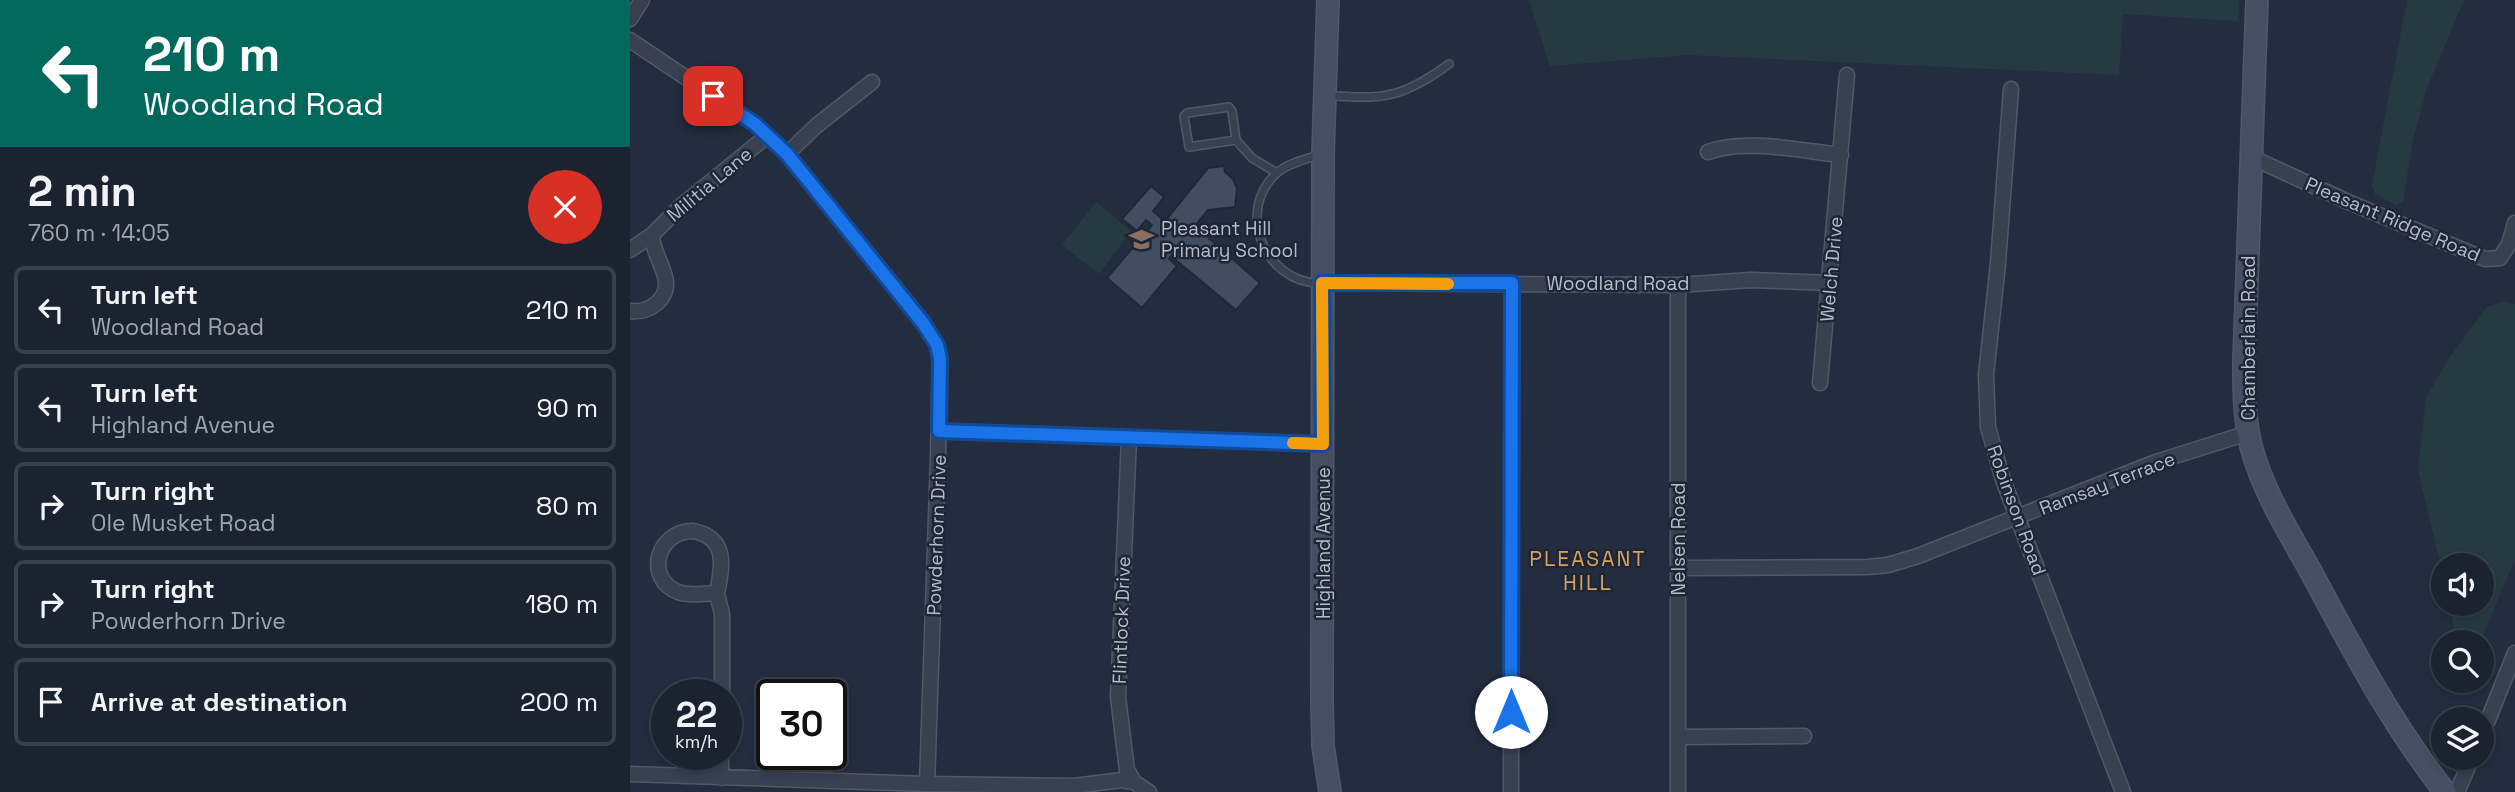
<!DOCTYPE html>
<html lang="en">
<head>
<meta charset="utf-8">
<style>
	body { margin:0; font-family:"Space Grotesk",sans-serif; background:#242a38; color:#f1f3f6; height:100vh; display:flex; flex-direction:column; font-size:26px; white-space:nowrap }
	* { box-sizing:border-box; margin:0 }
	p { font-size:23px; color:#a0a4ab }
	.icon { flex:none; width:38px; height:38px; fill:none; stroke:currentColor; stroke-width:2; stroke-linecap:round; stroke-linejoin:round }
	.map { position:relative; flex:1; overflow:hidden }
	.sheet { display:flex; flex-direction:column; background:#1b2230; width:630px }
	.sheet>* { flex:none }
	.top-card { background:#00695c; color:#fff; overflow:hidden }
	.controls { position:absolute; left:1801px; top:553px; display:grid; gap:14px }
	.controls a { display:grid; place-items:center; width:63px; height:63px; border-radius:50%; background:#1b2230; box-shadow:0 4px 10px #0003,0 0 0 2px #393f4c; font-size:35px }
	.speed { position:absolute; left:21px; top:679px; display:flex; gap:14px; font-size:35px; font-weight:700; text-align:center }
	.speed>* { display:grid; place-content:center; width:91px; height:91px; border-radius:50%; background:#1b2230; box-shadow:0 4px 10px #0003,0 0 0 2px #393f4c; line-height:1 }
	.speed small { font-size:18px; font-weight:400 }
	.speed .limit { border:4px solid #111; border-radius:10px; background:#fff; color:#111 }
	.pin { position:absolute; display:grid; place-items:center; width:60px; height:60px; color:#fff; margin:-30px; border-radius:14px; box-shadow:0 4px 10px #0006 }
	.me { position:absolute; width:77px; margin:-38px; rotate:0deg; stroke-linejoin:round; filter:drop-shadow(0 0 5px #0008) }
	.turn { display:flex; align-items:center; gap:24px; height:147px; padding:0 28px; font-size:32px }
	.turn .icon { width:91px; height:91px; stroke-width:2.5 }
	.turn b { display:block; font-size:49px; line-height:60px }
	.round { display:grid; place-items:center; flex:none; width:74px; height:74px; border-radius:37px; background:#242a38 }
	.summary { display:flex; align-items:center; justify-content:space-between; height:119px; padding:0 28px }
	h1 { font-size:42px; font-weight:700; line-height:52px }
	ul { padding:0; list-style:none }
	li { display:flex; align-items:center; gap:21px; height:88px; margin:0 14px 10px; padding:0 14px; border:4px solid #393f4c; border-radius:10px }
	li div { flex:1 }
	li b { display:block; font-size:26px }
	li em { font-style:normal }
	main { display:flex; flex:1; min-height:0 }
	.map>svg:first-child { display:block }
	.green { fill:#263b41 }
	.building { fill:#434d62; stroke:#202737; stroke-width:2 }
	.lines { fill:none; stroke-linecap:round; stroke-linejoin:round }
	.lane-casing { stroke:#515867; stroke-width:10 }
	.street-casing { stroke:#515867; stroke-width:17 }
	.secondary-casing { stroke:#515867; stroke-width:24 }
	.lane { stroke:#394050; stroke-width:7 }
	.street { stroke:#394050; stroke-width:14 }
	.secondary { stroke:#474e63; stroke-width:21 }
	.route-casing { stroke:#114b97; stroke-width:18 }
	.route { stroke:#1a73e8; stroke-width:12 }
	.slow { stroke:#f59e0b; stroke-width:12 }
	.labels { text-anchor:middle; stroke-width:5; stroke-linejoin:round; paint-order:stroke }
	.street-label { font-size:19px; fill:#b5bbca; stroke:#1e2535 }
	.poi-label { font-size:19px; fill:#b5bbca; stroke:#1e2535; text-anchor:start }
	.neighbourhood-label { font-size:21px; letter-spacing:2px; fill:#d7a163; stroke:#1e2535 }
</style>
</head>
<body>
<main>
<section class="sheet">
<div class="top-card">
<div class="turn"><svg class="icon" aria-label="left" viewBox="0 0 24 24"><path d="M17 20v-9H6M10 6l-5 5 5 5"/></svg><div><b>210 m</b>Woodland Road</div></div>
</div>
<div class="summary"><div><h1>2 min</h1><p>760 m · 14:05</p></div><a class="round" style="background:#d93025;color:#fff"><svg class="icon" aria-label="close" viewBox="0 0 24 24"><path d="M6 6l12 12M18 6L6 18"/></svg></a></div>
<ul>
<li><svg class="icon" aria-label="left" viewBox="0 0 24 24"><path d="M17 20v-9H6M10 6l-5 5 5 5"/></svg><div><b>Turn left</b><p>Woodland Road</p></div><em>210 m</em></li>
<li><svg class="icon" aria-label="left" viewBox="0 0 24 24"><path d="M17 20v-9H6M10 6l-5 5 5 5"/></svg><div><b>Turn left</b><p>Highland Avenue</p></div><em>90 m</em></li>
<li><svg class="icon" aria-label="right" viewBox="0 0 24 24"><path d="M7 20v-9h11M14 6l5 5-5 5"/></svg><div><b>Turn right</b><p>Ole Musket Road</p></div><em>80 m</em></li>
<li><svg class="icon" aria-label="right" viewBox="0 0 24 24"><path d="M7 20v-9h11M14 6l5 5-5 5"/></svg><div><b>Turn right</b><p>Powderhorn Drive</p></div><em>180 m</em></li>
<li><svg class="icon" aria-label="arrive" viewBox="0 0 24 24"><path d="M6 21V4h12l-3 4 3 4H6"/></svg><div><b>Arrive at destination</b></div><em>200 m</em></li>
</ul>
</section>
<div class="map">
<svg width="1885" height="792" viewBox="0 0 1885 792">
	<rect width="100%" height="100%" fill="#242d40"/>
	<path class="green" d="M899,0h710l-1,21 -115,-7 -4,61 -432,-20 -137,11z
		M1777,0h57l-37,88 -15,56 -9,58 -7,3 -21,-11 -3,-9z
		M466,202l35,29 -32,43 -37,-29z
		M1873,301l12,3v255l-35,83h-10l-14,-5 -7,-33h33v-39h-39v11l-25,-106 8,-72 23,-40 38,-51z"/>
	<path class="building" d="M594,166l1,6 8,7 4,9 -2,19 -27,3 -13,16 65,57 -24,27 -65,-54 -2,3 8,7 -35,42 -35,-30 45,-53 -6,-5 -9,11 -15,-12 29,-33 13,11 -11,14 12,10 43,-53z"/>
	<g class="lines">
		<defs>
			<path id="lane" d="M698,95c54,6 76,2 121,-31
				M606,140l-47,7 -5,-31 3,-3 42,-6 3,4 4,29 16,18 25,15
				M689,155c-13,4 -30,8 -41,17 -44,37 -13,112 42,111"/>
			<path id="street" d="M0,19l12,-19
				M0,40l125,84 32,30 136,168 14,23 3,14 -2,99 -11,326
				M1381,89l-13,174 -12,112 2,52 15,53 120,312
				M1078,152c36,-14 95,-1 133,3
				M157,154l29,-28 56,-44
				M1621,157l95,44 139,58 15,-1 9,-14 6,-21
				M22,235l30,-30 85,-69
				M0,250l22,-15c0,24 28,47 5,68 -8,7 -17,9 -27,8
				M692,283l356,2 73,-5 79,3
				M1190,383l27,-308
				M309,431l384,13
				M499,438l-11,259 9,73 7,12 15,10
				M63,531c36,7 29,36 24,63 -13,-2 -26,3 -39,-2 -34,-14 -21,-61 15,-61z
				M1048,568l190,-1 20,-2 30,-9 238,-94 92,-29
				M87,594l5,20v81
				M1852,735l33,-82
				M1048,737l126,-1
				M0,774l297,10 147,2 48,-6 12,2
				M91,778v-24
				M881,792l1,-509
				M1048,792v-507
				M1827,792l15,-34"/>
			<path id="secondary" d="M698,0l-5,153 -1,549 1,44 7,46
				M1627,0l-13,361c0,28 0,57 7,85 11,43 37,85 59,124 41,77 81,153 135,222"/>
		</defs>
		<use href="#lane" class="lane-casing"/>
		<use href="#street" class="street-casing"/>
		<use href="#secondary" class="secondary-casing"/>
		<use href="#lane" class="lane"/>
		<use href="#street" class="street"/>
		<use href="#secondary" class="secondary"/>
	</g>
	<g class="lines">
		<defs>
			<path id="route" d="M83,96l42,28 32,30 136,169 14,22 3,14 -1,72 384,13 -1,-161h190l-1,429"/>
		</defs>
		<use href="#route" class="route-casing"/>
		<use href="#route" class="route"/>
		<path class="slow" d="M663,443l30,1 -1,-161 126,1"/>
	</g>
	<defs>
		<symbol id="school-bare" viewBox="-9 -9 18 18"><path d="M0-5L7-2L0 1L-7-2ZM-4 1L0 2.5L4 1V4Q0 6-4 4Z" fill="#8d6e63" stroke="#1e2535" stroke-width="2.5" paint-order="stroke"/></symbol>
	</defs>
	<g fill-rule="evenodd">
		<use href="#school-bare" x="494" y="222" width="35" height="35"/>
	</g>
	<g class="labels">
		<g class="street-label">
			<text transform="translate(79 184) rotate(-40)" y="7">Militia Lane</text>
			<text transform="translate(1763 219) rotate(23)" y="7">Pleasant Ridge Road</text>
			<text transform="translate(1201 269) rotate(-85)" y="7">Welch Drive</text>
			<text x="988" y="290">Woodland Road</text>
			<text transform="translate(1618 338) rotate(-90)" y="7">Chamberlain Road</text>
			<text transform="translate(1477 483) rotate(-21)" y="7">Ramsay Terrace</text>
			<text transform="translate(1387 510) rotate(70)" y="7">Robinson Road</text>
			<text transform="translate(306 535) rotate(-88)" y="7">Powderhorn Drive</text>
			<text transform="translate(1048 539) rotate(-90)" y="7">Nelsen Road</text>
			<text transform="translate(693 543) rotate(-90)" y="7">Highland Avenue</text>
			<text transform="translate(491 620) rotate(-88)" y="7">Flintlock Drive</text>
		</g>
		<g class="poi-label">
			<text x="531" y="235">Pleasant Hill<tspan x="531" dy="22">Primary School</tspan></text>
		</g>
		<g class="neighbourhood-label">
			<text x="958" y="566">PLEASANT<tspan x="958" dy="24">HILL</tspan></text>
		</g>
	</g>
</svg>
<div class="controls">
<a><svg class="icon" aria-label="sound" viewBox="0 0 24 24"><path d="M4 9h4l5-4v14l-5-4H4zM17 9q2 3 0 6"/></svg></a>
<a><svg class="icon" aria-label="search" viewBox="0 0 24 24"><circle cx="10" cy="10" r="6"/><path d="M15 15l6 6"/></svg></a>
<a><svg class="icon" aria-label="layers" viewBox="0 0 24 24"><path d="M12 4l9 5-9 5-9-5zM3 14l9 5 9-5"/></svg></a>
</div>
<div class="speed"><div>22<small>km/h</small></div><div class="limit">30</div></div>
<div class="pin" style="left:83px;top:96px;background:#d93025"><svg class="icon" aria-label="arrive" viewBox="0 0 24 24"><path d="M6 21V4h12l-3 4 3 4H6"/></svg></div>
<svg class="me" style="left:881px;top:712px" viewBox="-20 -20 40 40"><circle r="19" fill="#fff"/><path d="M0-13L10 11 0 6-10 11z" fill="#1a73e8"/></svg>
</div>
</main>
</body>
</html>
